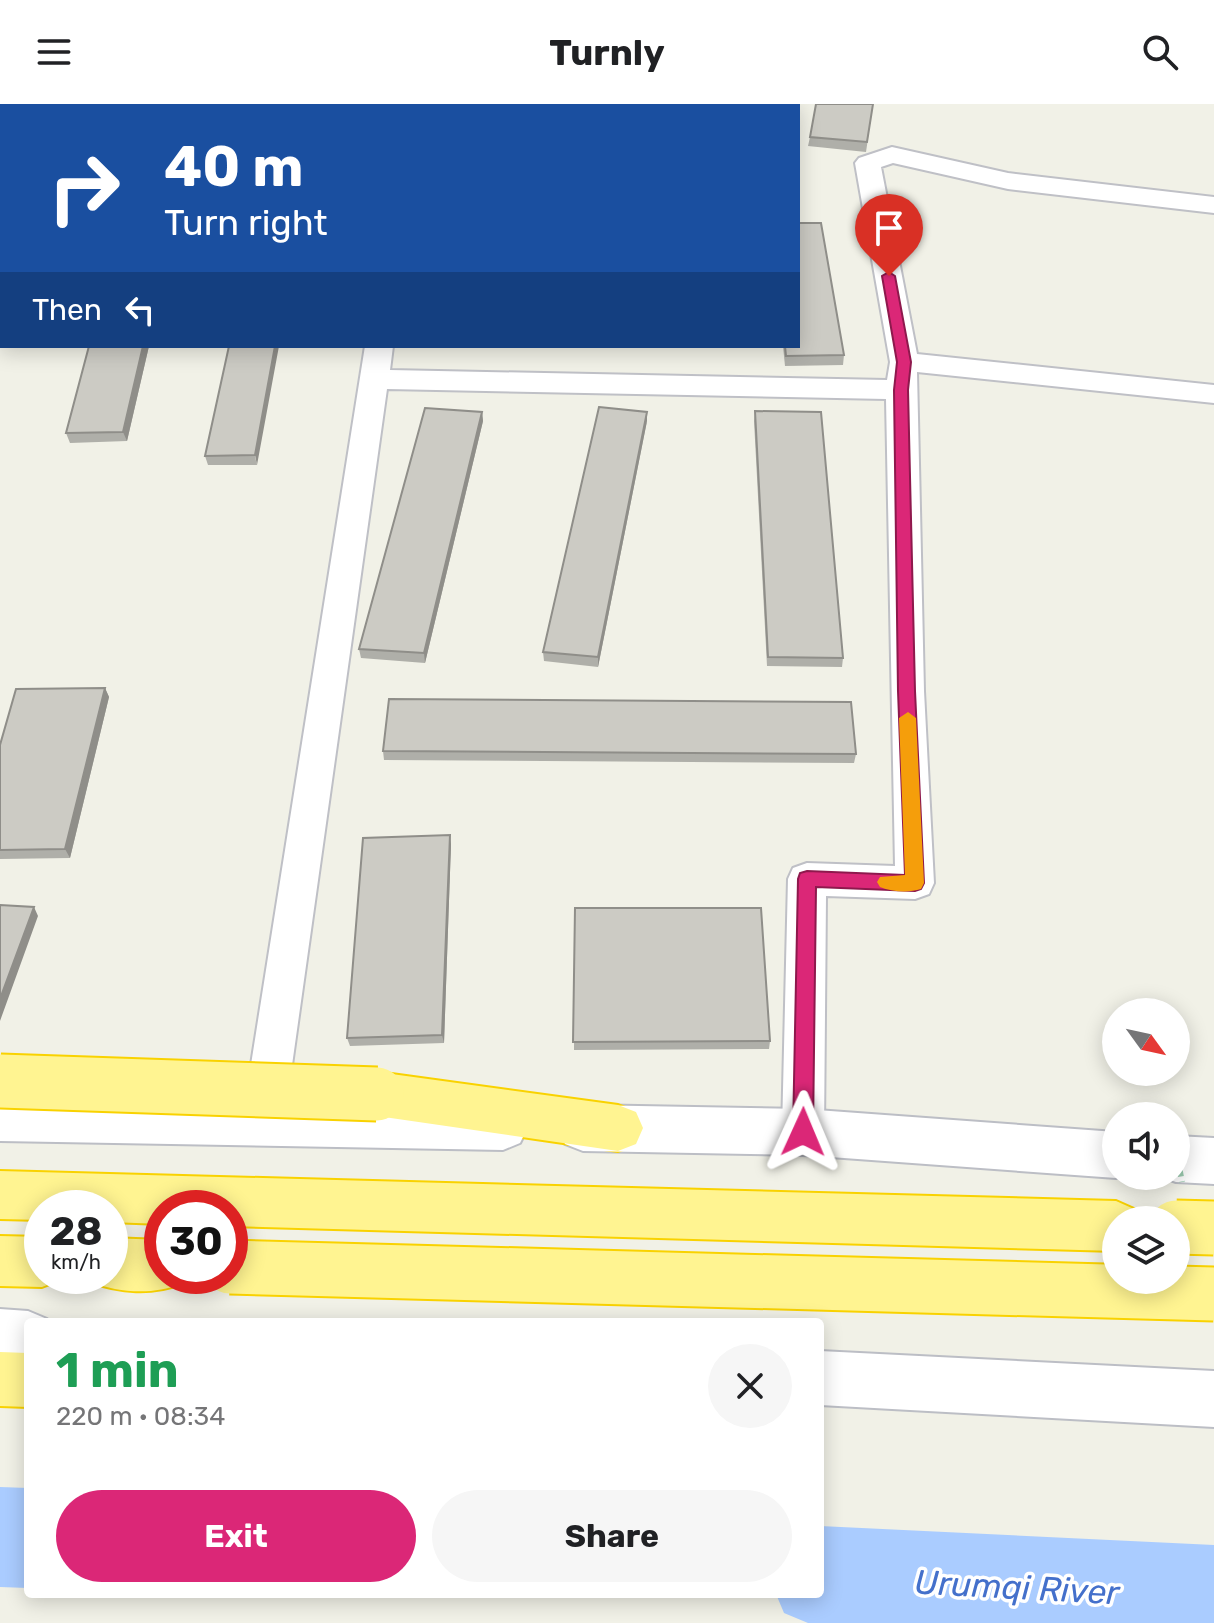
<!DOCTYPE html>
<html lang="en">
<head>
<meta charset="utf-8">
<style>
	body { margin:0; font-family:Rubik,sans-serif; background:#f6f6f6; color:#202124; height:100vh; display:flex; flex-direction:column; font-size:30px; white-space:nowrap }
	* { box-sizing:border-box; margin:0 }
	p { font-size:26px; color:#757577 }
	.icon { flex:none; width:44px; height:44px; fill:none; stroke:currentColor; stroke-width:2; stroke-linecap:round; stroke-linejoin:round }
	.map { position:relative; flex:1; overflow:hidden }
	.panel { position:absolute; left:24px; top:1214px; width:800px; height:280px; display:flex; flex-direction:column; background:#fff; border-radius:8px; box-shadow:0 4px 20px #0003 }
	.panel>* { flex:none }
	.hud { position:absolute; left:0px; top:0px; width:800px; height:244px; box-shadow:0 4px 20px #0003; background:#1a4fa0; color:#fff; overflow:hidden }
	.needle { width:52px; rotate:123deg }
	.tools { position:absolute; left:1102px; top:894px; display:grid; gap:16px }
	.tools a { display:grid; place-items:center; width:88px; height:88px; border-radius:50%; background:#fff; box-shadow:0 4px 20px #0003; font-size:40px }
	.speed { position:absolute; left:24px; top:1086px; display:flex; gap:16px; font-size:40px; font-weight:700; text-align:center }
	.speed>* { display:grid; place-content:center; width:104px; height:104px; border-radius:50%; background:#fff; box-shadow:0 4px 20px #0003; line-height:1 }
	.speed small { font-size:20px; font-weight:400 }
	.speed .limit { border:12px solid #d22; background:#fff; color:#111 }
	.pin { position:absolute; display:grid; place-items:center; width:68px; height:68px; color:#fff; margin:-82px -34px; border-radius:50% 50% 50% 0; rotate:-45deg; box-shadow:0 0 8px #0007 }
	.pin .icon { rotate:45deg }
	.me { position:absolute; width:88px; margin:-44px; rotate:1deg; stroke-linejoin:round; filter:drop-shadow(0 0 6px #0008) }
	.turn { display:flex; align-items:center; gap:28px; height:168px; padding:0 32px; font-size:36px }
	.turn .icon { width:104px; height:104px; stroke-width:2.5 }
	.turn b { display:block; font-size:56px; line-height:68px }
	.then { display:flex; align-items:center; height:76px; padding:0 32px; background:#0003; gap:16px; font-size:30px }
	.round { display:grid; place-items:center; flex:none; width:84px; height:84px; border-radius:42px; background:#f6f6f6 }
	.headline { display:flex; align-items:center; justify-content:space-between; height:136px; padding:0 32px }
	h1 { font-size:48px; font-weight:700; line-height:60px; color:#1e9e55 }
	.action { display:flex; gap:16px; margin-top:auto; padding:16px 32px }
	.action a { flex:1; height:92px; border-radius:48px; background:#db2777; color:#fff; font-size:32px; font-weight:700; line-height:92px; text-align:center }
	.action a+a { background:#f6f6f6; color:#202124 }
	header { display:flex; justify-content:space-between; align-items:center; height:104px; padding:0 32px; background:#fff; font-size:36px; font-weight:700 }
	.map>svg:first-child { display:block }
	.lines { fill:none; stroke-linecap:round; stroke-linejoin:round }
	.river { fill:#acf; fill-rule:evenodd }
	.street-casing { stroke:#bfc0c6; stroke-width:4 }
	.secondary-casing { stroke:#bcbec5; stroke-width:4 }
	.highway-casing { stroke:#f9d200; stroke-width:4 }
	.street { fill:#fff; fill-rule:evenodd }
	.secondary { fill:#fff; fill-rule:evenodd }
	.highway { fill:#fff491; fill-rule:evenodd }
	.highway-bridge-casing { stroke:#f9d200; stroke-width:57; stroke-linecap:butt }
	.path-bridge { stroke:#9bcbb0; stroke-width:6; stroke-dasharray:10 5; stroke-linecap:butt }
	.highway-bridge { stroke:#fff491; stroke-width:53 }
	.wall { fill:#afafa9 }
	.shaded-wall { fill:#8f8e89 }
	.building { fill:#cccbc4; stroke:#8f8e89; stroke-width:2 }
	.route { fill:#db2777; stroke:#8e194d; stroke-width:2 }
	.slow { fill:#f59e0b }
	.labels { text-anchor:middle; stroke-width:7; stroke-linejoin:round; paint-order:stroke }
	.near-water-label { font-size:34px; font-style:italic; fill:#4470cb; stroke:#fff }
</style>
</head>
<body>
<header><svg class="icon" aria-label="menu" viewBox="0 0 24 24"><path d="M4 6h16M4 12h16M4 18h16"/></svg>Turnly<svg class="icon" aria-label="search" viewBox="0 0 24 24"><circle cx="10" cy="10" r="6"/><path d="M15 15l6 6"/></svg></header>
<div class="map">
<svg width="1214" height="1519" viewBox="0 0 1214 1519">
	<rect width="100%" height="100%" fill="#f1f1e7"/>
	<g class="lines">
		<path class="river" d="M0,1383l28,1v100l-28,-1z
			M820,1422l394,19v78h-406l-24,-10 -8,-19h44z"/>
		<defs>
			<path id="street" d="M892,43l116,26 206,24v16l-206,-24 -115,-26 -12,4 36,187 297,31v18l-297,-31 7,319 10,192 -5,11 -14,5 -89,-3 -2,236 -6,14 -15,6 -15,-6 -6,-14 6,-253 5,-11 14,-5 88,3 -9,-467 -499,-10 -102,726 -6,14 -15,5 -15,-5 -6,-14 122,-769h28l-3,24 497,10 3,-18 -35,-199 4,-5z
				M0,197h2v16h-2z"/>
			<path id="secondary" d="M0,991l503,9 17,7 8,16 -8,16 -17,7 -503,-9z
				M583,1001l220,4 313,23v44h6l-6,2 -313,-23 -220,-4 -18,-7 -7,-16 7,-16z
				M1176,1032l38,2v46l-38,-2 -17,-6h17z
				M0,1205l28,2 19,8 1,3h-20v43l-28,-2z
				M820,1247l394,20v56l-394,-22z"/>
			<path id="highway" d="M377,968l241,33 18,7 7,16 -7,16 -18,7 -241,-35 -17,-6 -7,-16 7,-16z
				M0,1067l1116,30 18,8 5,11h-23v31l-886,-25v-18h-68v16l-52,-2v-14h-68v12l-42,-1z
				M0,1132l42,1v39h20l-2,4 -18,7 -42,-1z
				M110,1134l52,2v36h22l-3,8c-28,11 -62,9 -90,-2l-2,-6h21z
				M0,1248l28,1v54l-28,-1z"/>
		</defs>
		<use href="#street" class="street-casing"/>
		<use href="#secondary" class="secondary-casing"/>
		<use href="#highway" class="highway-casing"/>
		<use href="#street" class="street"/>
		<use href="#secondary" class="secondary"/>
		<use href="#highway" class="highway"/>
		<defs>
			<path id="highway-bridge" d="M0,977l377,13
				M1176,1123l38,1
				M230,1163l984,27"/>
		</defs>
		<use href="#highway-bridge" class="highway-bridge-casing"/>
		<path class="path-bridge" d="M1176,1048l6,30"/>
		<use href="#highway-bridge" class="highway-bridge"/>
	</g>
	<path class="wall" d="M873,0l-7,48 -58,-6 2,-9z
		M89,242h60l-22,95 -57,2 -4,-10z
		M229,242l28,119h-49l-3,-9z
		M783,242h15l46,9 -1,10 -58,1z
		M755,307l88,247 -1,9 -75,-1 -13,-245z
		M482,308l1,9 -58,242 -64,-5 -2,-9z
		M647,317l-49,246 -54,-6 -1,-9z
		M105,584l4,9 -39,161 -70,1v-114z
		M383,647l473,3 -2,9 -470,-3z
		M451,740l-7,199 -94,3 -3,-8z
		M575,804l195,133 -1,8 -195,1z"/>
	<path class="shaded-wall" d="M143,242h6l-22,95 -4,-9z
		M275,242h4l-22,119 -2,-10z
		M482,308l1,9 -58,242 -1,-10z
		M647,308v9l-49,246v-10z
		M105,584l4,9 -39,161 -5,-9z
		M450,731l1,9 -7,199 -2,-8z
		M34,803l4,9 -38,105v-22z"/>
	<path class="building" d="M462,0h82v2h-82z
		M656,0h65v2h-65z
		M816,0h57l-6,38 -57,-5z
		M798,119h23l23,132 -58,1 -1,-10h13z
		M89,242h54l-20,86 -57,1z
		M229,242h46l-20,109 -50,1z
		M599,303l48,5 -49,245 -55,-5z
		M425,304l57,4 -58,241 -65,-4z
		M755,307l66,1 22,246 -75,-1z
		M105,584l-40,161 -65,1v-105l16,-56z
		M389,595l462,3 5,52 -473,-3z
		M450,731l-8,200 -95,3 16,-200z
		M0,801l34,2 -34,92z
		M575,804h186l9,133 -197,1z"/>
	<path class="route" d="M889,168l6,4 16,86 -3,28 7,301 9,192 -3,6 -6,2 -99,-4 -3,245 -3,6 -7,3 -7,-3 -3,-6 5,-253 2,-6 7,-2 98,4 -7,-184 -4,-301 3,-28 -15,-86z"/>
	<path class="slow" d="M908,608l8,6 8,165 -3,6c-12,4 -29,3 -41,-2l-3,-5 3,-5 25,-2 -6,-157z"/>
	<g class="labels">
		<g class="near-water-label">
			<text transform="translate(1017 1483) rotate(3)" y="12">Urumqi River</text>
		</g>
	</g>
</svg>
<div class="tools">
<a><svg class="needle" viewBox="-14 -14 28 28"><path d="M0-13l5 13h-10z" fill="#e53935"/><path d="M0 13l5-13h-10z" fill="#757577"/></svg></a>
<a><svg class="icon" aria-label="sound" viewBox="0 0 24 24"><path d="M4 9h4l5-4v14l-5-4H4zM17 9q2 3 0 6"/></svg></a>
<a><svg class="icon" aria-label="layers" viewBox="0 0 24 24"><path d="M12 4l9 5-9 5-9-5zM3 14l9 5 9-5"/></svg></a>
</div>
<div class="speed"><div>28<small>km/h</small></div><div class="limit">30</div></div>
<div class="pin" style="left:889px;top:172px;background:#d93025"><svg class="icon" aria-label="arrive" viewBox="0 0 24 24"><path d="M6 21V4h12l-3 4 3 4H6"/></svg></div>
<svg class="me" style="left:803px;top:1028px" viewBox="-20 -20 40 40"><path d="M0-17L14 15 0 8-14 15z" fill="#db2777" stroke="#fff" stroke-width="4"/></svg>
<div class="hud">
<div class="turn"><svg class="icon" aria-label="right" viewBox="0 0 24 24"><path d="M7 20v-9h11M14 6l5 5-5 5"/></svg><div><b>40 m</b>Turn right</div></div>
<div class="then">Then<svg class="icon" aria-label="left" viewBox="0 0 24 24"><path d="M17 20v-9H6M10 6l-5 5 5 5"/></svg></div>
</div>
<section class="panel">
<div class="headline"><div><h1>1 min</h1><p>220 m · 08:34</p></div><a class="round"><svg class="icon" aria-label="close" viewBox="0 0 24 24"><path d="M6 6l12 12M18 6L6 18"/></svg></a></div>
<div class="action"><a>Exit</a><a>Share</a></div>
</section>
</div>
</body>
</html>
